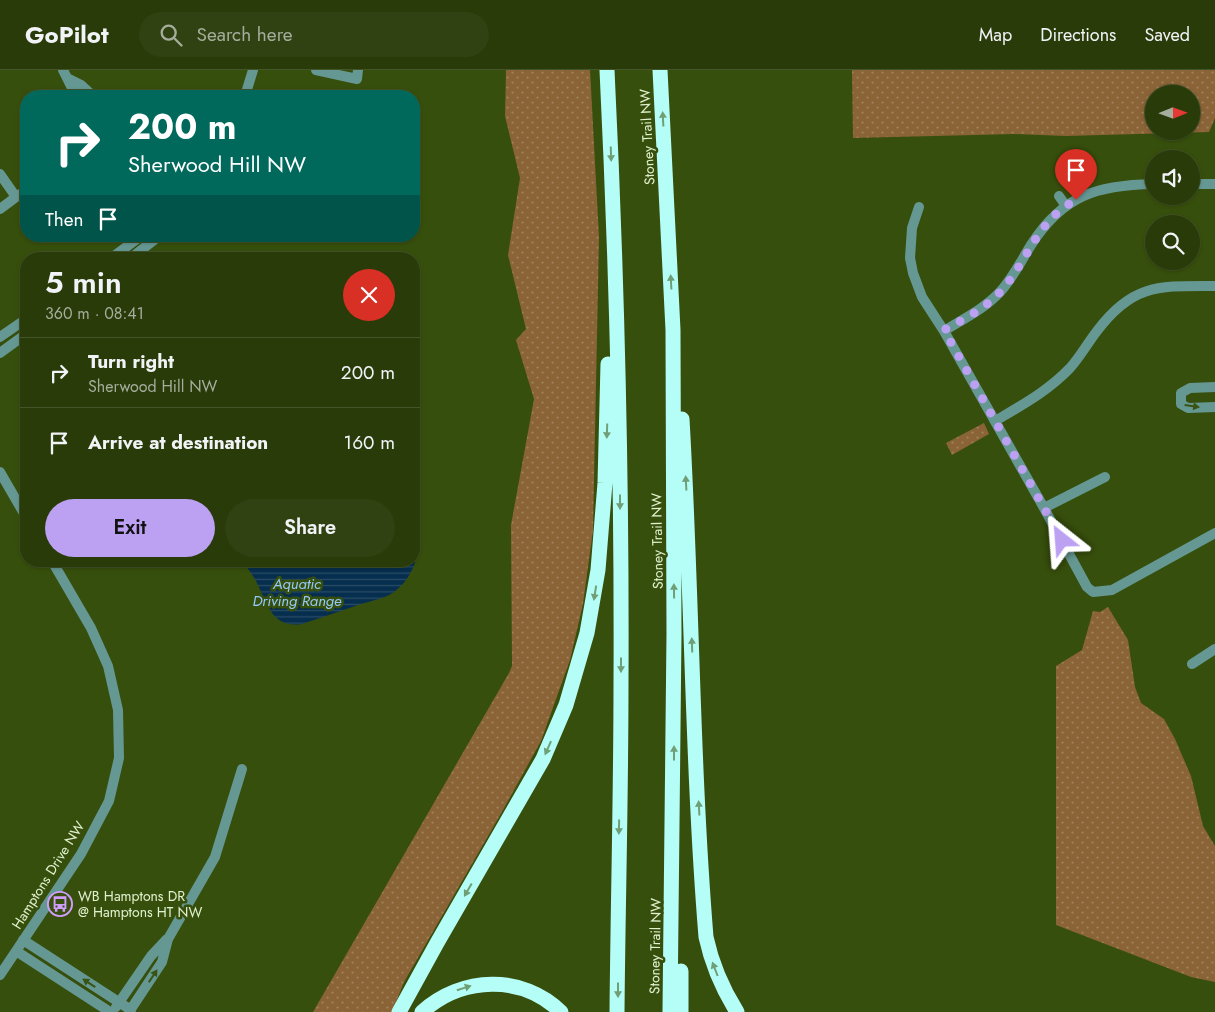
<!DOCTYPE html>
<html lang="en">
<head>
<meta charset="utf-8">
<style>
	body { margin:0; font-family:Jost,sans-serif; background:#314212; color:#f1f3f6; height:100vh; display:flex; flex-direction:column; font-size:19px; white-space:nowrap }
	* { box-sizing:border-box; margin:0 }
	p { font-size:16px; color:#a5ad9c }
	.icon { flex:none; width:28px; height:28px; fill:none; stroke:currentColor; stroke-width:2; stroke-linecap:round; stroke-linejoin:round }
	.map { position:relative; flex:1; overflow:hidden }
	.details { position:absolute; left:20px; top:182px; width:400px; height:315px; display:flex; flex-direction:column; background:#293b09; border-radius:20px; box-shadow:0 1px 4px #0004,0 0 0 1px #45552a }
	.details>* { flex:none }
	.guide { position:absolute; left:20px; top:20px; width:400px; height:152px; border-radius:20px; box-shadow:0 1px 4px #0004,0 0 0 1px #45552a; background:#00695c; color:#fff; overflow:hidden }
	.needle { width:32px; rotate:89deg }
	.buttons { position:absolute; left:1145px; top:15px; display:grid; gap:10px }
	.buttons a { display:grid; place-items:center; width:55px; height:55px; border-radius:50%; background:#293b09; box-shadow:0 1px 4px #0004,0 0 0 1px #45552a; font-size:25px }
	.pin { position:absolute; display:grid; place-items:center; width:42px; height:42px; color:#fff; margin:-51px -21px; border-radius:50% 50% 50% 0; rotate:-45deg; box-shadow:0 0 5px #0007 }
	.pin .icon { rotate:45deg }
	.me { position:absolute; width:55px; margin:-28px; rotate:332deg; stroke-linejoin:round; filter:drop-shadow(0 0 4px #0008) }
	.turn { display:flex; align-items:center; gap:18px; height:105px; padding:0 25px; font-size:22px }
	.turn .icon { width:65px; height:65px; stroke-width:2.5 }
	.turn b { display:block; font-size:35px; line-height:42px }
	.then { display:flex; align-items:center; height:48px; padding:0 25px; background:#0003; gap:10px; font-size:19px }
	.round { display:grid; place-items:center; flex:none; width:52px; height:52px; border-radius:26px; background:#314212 }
	.overview { display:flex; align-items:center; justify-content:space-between; height:85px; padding:0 25px }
	h1 { font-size:30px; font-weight:600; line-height:38px }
	.cta { display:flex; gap:10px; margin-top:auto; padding:10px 25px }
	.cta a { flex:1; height:58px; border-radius:30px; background:#bca0f2; color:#111; font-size:20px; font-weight:600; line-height:58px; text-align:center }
	.cta a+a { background:#314212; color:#f1f3f6 }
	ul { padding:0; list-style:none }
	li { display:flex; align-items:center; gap:15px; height:70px; padding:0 25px; border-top:1px solid #45552a }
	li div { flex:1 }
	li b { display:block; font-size:19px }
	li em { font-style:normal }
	header { display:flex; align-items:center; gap:30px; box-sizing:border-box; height:70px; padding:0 25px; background:#293b09; border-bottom:1px solid #45552a }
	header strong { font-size:24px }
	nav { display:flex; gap:28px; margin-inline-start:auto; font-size:18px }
	.search { width:350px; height:45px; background:#314212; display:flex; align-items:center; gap:12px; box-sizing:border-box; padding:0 18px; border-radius:28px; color:#a5ad9c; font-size:19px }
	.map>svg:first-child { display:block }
	.park { fill:url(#park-dots); fill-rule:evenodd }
	.water { fill:url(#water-rules) }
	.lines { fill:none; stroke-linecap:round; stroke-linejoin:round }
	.minor { stroke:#669893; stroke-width:10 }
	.highway { stroke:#b5fef7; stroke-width:15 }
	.oneway { fill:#709e76 }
	.oneway2 { fill:#395313 }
	.route { stroke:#bca0f2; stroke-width:9; stroke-dasharray:0 16.2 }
	.labels { text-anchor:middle; stroke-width:5; stroke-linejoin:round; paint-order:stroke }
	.street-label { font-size:14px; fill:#e1f1cf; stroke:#374f0c }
	.poi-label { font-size:14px; fill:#e1f1cf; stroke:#374f0c; text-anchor:start }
	.water-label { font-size:15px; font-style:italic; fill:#94c9fc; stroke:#374f0c }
</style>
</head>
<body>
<header>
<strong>GoPilot</strong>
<div class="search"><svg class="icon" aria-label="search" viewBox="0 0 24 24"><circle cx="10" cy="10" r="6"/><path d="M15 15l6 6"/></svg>Search here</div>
<nav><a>Map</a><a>Directions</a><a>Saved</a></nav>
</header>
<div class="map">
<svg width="1215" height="942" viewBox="0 0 1215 942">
	<defs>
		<pattern id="park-dots" width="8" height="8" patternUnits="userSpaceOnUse" patternTransform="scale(1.25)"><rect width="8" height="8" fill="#8a6337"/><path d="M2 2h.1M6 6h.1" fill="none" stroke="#a0815c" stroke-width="1.8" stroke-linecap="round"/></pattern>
		<pattern id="water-rules" width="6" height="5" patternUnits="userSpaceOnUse" patternTransform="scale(1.25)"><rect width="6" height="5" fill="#062e4e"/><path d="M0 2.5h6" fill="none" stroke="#2a4d66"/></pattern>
	</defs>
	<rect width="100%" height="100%" fill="#374f0c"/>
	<path class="park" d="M506,0h84l9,167 -6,293 -10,74 -13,56 -29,81 -38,69 -99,172 -12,30h-79l196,-339 3,-7 -1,-141 23,-126 -18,-59 10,-11 -18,-74 12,-77 -15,-62z
		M852,0h363v48l-6,14 -143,4 -52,-2 -161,4zM1154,24h37v37h-37z
		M984,353l5,11 -37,21 -6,-12z
		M1108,537l20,33 7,47 6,16 23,16 11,20 16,37 12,50 12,20v136l-24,-5 -135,-52v-259l26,-16 11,-39 7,1z"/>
	<path class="water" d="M414,445c9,29 4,61 -23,79 -9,5 -20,7 -30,10 -19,7 -39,13 -59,20 -30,5 -35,-21 -46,-43 -4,-7 -9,-14 -14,-20h172z"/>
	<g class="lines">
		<path class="minor" d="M63,0l13,26
			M316,0l41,9 1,-9
			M69,9l12,6 12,11
			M245,26l8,-26
			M0,104l16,23 10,-7
			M1191,114h24
			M1059,126l7,10
			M919,137l-7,21 -2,30 3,15 9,24 22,34 100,177 43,79 6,5 19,-2 103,-57
			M0,139l16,-12
			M110,189l31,-23
			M130,189l29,-23
			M944,261c19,-12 40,-22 56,-39 13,-14 21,-31 31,-47 32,-50 66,-60 123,-61
			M0,267l26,-18
			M0,283l26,-19
			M1215,317l-25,1 -9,5v11l7,4 27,-1
			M995,351c27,-16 53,-30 75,-53 10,-11 17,-24 27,-37 36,-48 63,-45 118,-45
			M0,402l26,45
			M1044,438l61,-31
			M1192,594l23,-15
			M23,870l108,70
			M16,881l94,61
			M0,905l81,-121 28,-53 10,-43 -1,-48 -10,-44 -17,-38 -39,-67
			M116,937l35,-51 16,-17
			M129,942l33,-50 6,-23 47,-82 27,-88"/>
		<path class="highway" d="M607,0c10,205 15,410 14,615 0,109 -3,218 -4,327
			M660,0l13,260 1,304 -4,378
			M682,349c10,173 10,346 24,518 6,28 16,51 31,75
			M681,901v41
			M399,942l38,-69 106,-184 23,-54 21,-72 11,-63 7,-87 3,-119
			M422,942c40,-36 100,-38 139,0"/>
	</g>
	<defs><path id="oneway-solid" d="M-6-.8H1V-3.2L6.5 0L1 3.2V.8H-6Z" transform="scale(1.25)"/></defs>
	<g class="oneway">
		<use href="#oneway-solid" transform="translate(663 49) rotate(-93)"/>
		<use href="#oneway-solid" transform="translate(611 84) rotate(88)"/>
		<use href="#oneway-solid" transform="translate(671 212) rotate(-93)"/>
		<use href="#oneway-solid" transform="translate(607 361) rotate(92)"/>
		<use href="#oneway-solid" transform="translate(686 413) rotate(-93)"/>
		<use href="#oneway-solid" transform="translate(620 432) rotate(90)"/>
		<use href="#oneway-solid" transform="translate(674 521) rotate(-91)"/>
		<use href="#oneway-solid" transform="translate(595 523) rotate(99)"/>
		<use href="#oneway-solid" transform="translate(692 575) rotate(-92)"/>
		<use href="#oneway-solid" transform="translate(621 595) rotate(90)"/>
		<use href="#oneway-solid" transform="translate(548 678) rotate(114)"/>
		<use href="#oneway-solid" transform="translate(674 683) rotate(-90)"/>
		<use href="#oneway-solid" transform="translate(699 738) rotate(-93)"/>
		<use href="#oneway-solid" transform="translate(619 757) rotate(91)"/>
		<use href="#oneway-solid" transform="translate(468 820) rotate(120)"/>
		<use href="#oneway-solid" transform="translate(715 899) rotate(-111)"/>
		<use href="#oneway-solid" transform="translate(464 918) rotate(-18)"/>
		<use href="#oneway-solid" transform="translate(618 920) rotate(90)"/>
	</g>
	<g class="oneway2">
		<use href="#oneway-solid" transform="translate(1192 336) rotate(8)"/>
		<use href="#oneway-solid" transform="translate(153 906) rotate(-56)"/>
		<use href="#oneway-solid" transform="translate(89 913) rotate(-147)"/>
	</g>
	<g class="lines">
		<path class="route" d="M1062,470l-118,-210c20,-11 41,-21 57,-39 28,-31 34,-69 75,-91"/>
	</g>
	<defs>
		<symbol id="bus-ring" viewBox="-11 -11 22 22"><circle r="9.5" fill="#374f0c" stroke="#d19dfe" stroke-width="1.5"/><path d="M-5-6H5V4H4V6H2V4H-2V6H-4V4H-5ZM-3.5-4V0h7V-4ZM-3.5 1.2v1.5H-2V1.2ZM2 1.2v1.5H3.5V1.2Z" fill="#d19dfe"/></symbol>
	</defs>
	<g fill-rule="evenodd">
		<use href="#bus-ring" x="46" y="820" width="28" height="28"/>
	</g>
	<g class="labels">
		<g class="street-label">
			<text transform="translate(647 67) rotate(-93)" y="5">Stoney Trail NW</text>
			<text transform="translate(657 471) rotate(-91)" y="5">Stoney Trail NW</text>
			<text transform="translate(48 805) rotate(-58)" y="5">Hamptons Drive NW</text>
			<text transform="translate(655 876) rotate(-89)" y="5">Stoney Trail NW</text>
		</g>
		<g class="poi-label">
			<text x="78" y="831">WB Hamptons DR<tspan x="78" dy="16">@ Hamptons HT NW</tspan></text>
		</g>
		<g class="water-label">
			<text x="297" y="519">Aquatic<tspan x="297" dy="17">Driving Range</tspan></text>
		</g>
	</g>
</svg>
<div class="buttons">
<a><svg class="needle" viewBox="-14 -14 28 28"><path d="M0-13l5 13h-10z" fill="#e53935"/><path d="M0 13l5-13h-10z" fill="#a5ad9c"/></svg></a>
<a><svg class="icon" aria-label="sound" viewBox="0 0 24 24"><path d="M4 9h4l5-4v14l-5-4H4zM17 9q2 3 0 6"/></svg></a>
<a><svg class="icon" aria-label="search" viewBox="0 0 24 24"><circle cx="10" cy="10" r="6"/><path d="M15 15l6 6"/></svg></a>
</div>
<div class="pin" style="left:1076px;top:130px;background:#d93025"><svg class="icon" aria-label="arrive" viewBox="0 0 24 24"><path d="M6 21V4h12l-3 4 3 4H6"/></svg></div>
<svg class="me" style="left:1062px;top:470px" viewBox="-20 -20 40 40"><path d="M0-17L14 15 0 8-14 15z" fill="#bca0f2" stroke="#fff" stroke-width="4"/></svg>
<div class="guide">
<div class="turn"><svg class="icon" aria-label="right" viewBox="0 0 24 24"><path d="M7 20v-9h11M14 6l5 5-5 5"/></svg><div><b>200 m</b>Sherwood Hill NW</div></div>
<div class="then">Then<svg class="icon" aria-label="arrive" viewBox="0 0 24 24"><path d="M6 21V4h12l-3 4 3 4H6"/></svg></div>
</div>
<section class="details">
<div class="overview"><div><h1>5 min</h1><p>360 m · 08:41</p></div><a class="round" style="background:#d93025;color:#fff"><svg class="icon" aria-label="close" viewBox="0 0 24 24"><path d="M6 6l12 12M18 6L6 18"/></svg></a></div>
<ul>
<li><svg class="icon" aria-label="right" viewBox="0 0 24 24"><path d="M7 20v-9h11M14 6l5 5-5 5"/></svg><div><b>Turn right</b><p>Sherwood Hill NW</p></div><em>200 m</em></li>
<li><svg class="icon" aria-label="arrive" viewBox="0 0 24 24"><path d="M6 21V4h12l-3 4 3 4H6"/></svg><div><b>Arrive at destination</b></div><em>160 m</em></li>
</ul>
<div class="cta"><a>Exit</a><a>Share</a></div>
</section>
</div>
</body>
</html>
